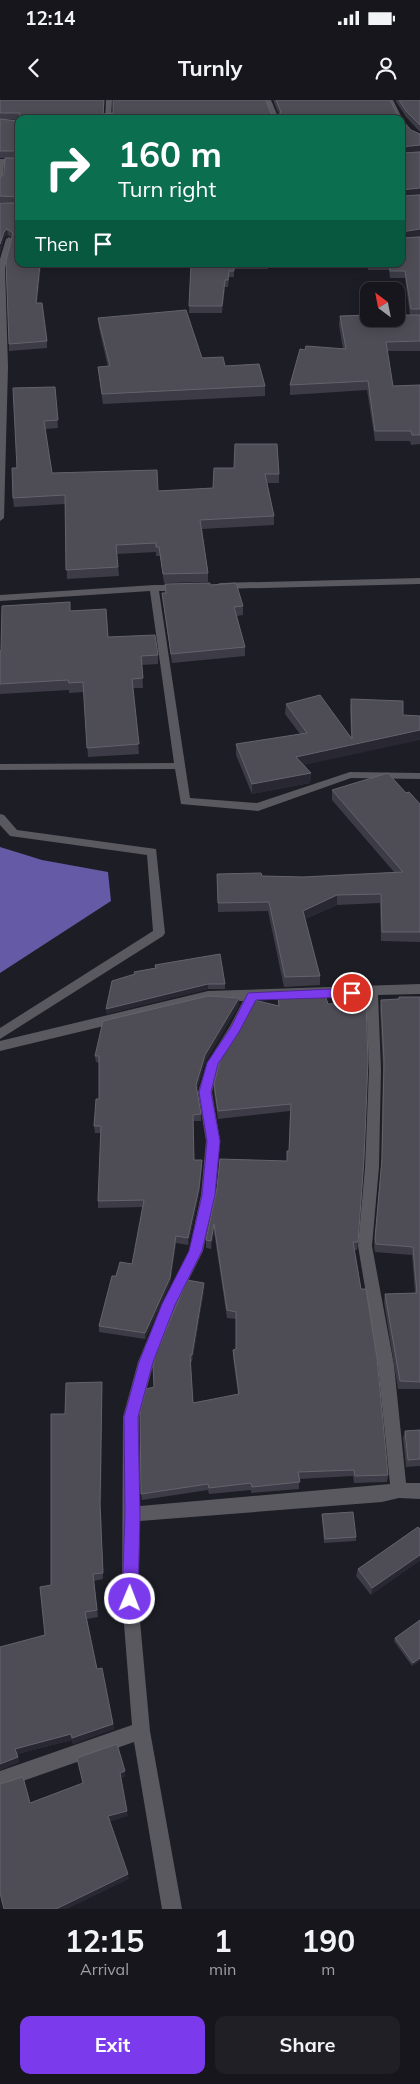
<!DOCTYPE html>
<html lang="en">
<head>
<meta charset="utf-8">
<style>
	body { margin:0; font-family:Mulish,sans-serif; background:#1f1f25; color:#f1f3f6; height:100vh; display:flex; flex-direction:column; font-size:19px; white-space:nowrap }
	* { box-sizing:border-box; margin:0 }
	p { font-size:16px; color:#9e9fa3 }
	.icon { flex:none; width:28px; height:28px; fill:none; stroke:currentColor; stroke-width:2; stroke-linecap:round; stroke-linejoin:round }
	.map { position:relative; height:1809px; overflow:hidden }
	.sheet { display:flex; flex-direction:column; background:#16161c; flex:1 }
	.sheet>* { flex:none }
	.top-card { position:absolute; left:15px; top:15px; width:390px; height:152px; border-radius:10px; box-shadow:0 2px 12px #0003,0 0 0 1px #35353b; background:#0b6e4f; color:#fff; overflow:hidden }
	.needle { width:32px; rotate:328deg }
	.tools { position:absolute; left:360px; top:182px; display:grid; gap:10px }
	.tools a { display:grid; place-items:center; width:45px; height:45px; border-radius:10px; background:#16161c; box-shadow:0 2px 12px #0003,0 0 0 1px #35353b; font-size:25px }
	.pin { position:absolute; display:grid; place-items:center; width:42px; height:42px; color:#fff; margin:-21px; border:2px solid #fff; border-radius:50%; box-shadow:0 1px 5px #0007 }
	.me { position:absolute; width:55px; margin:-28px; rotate:1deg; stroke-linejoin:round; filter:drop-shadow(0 0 4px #0008) }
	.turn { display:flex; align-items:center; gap:18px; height:105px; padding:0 20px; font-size:22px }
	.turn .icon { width:65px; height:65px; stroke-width:2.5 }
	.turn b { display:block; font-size:35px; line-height:42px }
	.then { display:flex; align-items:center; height:48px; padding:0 20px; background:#0003; gap:10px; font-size:19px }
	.eta { display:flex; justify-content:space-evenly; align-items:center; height:85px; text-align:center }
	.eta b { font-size:30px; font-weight:700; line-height:35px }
	.primary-button { display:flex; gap:10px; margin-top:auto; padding:10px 20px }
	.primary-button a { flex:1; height:58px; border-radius:10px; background:#7c3aed; color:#fff; font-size:20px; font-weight:700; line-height:58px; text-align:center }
	.primary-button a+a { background:#1f1f25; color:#f1f3f6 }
	.status { display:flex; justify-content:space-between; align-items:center; height:35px; padding:0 25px; background:#16161c; direction:ltr }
	.status svg { height:14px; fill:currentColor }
	header { display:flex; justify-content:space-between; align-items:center; height:65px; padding:0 20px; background:#16161c; font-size:22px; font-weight:700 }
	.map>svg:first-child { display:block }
	.water { fill:#645aa6 }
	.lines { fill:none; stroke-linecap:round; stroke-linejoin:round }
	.street { fill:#5a595f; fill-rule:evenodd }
	.wall { fill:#3d3c46; fill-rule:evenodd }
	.shaded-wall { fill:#292832 }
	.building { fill:#4e4d56; stroke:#64636c }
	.route { fill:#7c3aed; stroke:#51269a }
</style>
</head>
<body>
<div class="status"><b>12:14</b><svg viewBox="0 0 49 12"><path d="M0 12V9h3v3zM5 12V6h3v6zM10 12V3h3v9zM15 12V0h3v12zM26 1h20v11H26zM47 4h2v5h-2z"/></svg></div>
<header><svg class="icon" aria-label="back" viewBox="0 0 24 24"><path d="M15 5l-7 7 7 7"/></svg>Turnly<svg class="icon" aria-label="person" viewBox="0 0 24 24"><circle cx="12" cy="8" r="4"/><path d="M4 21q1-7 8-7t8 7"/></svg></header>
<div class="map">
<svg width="420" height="1809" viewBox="0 0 420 1809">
	<rect width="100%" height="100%" fill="#1d1d26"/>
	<path class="water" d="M0,747l42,13 66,12 3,29 -111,72z"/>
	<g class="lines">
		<path class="street" d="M106,0h6l-1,19h-6z
			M265,0h6l8,19h-6z
			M387,0h6l10,20 -5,-1z
			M0,59h19v4h-15l-1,17 -3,2z
			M9,137l3,2 -7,29 3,99 -4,151 -4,3v-262l6,-20z
			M420,478v6l-200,5 -5,-3 5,-3z
			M154,485h26l5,3 -5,3h-21l31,207 67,5 93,-31 70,1v6l-69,-1 -93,33 -77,-7 -6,-35 -175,1v-6l174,-1 -24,-172 -150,10v-6z
			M0,714l4,1 13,15 139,19 9,84 -2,3 -163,103v-11l153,-97 -6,-76 -137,-19 -10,-11z
			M420,884v10l-42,1 3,74 -2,98 -7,79 22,119 12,118h14v16l-21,-1 -17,4 -242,19 -2,78 12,132 32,178h-20l-28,-167 -134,47v-18l132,-46 -10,-126 1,-182 15,-55 24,-58 27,-53 12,-56 5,-54 -8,-49 9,-29 23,-37 13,-25h-35l-208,50v-10l208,-50zM366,896l3,73 -4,98 -7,79 20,119 12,119 -250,22 -1,-89 15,-55 22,-57 27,-54 12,-56 5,-54 -8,-49 7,-28 20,-32 17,-32z"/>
	</g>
	<path class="wall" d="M0,0h104v14h167l8,1 -6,-15h117l7,14 14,16 9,4v18l-16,1 16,-1v43l-13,1 13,-1v42h-10h10v114h-33l6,35 27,-1v59l-9,1 -1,-4h-35l-8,-51 -77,5v-10l53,-36 -4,-24 1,-9 70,-1 -5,-37h-15l-1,-8h-21l-1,-6h34l-382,-145v39h-19zM2,19l17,1 -1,1z
		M395,0h25v32l-14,-15z
		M19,58v106h22l-4,39 10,38v7l-38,3v-7l3,-106 -4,-3 -4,3 -4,15v-50h10l-10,-1v-25l4,-3z
		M47,164h282l-14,1 -47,2v2h-34v8h-5l-1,10h-3l-3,26h-33l2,-46z
		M98,218l127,48 40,20v10l-162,8 -4,-27 -1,-10h10l-9,-39z
		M55,287l3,41 -13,1 7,44 106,18 55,-3 1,-20 65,6v9h-12l7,33v9l-72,4 6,44v9l-44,1 -4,-27h-4v-4l-39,2 2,22 -52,3 -2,-75 -51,3 -1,-9 4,-30z
		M165,484l45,1 33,21v9l-6,1 8,31v9l-73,7 -9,-61 -1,-9h3z
		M71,511l37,26 50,18v9l-16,1 1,23h-10l6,66 -51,3 -4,-65 -15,1v-3l-69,4v-43z
		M351,599l52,16 -99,50 7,8 -1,10 -58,11 -16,-39v-11l64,-10 -15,-20 1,-10 65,33 -1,-28z
		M332,690l74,3 14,11v138l-39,-1 -1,-38 -43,2 -32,14 15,57v9l-36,2 -16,-76 -50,1 -1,-38 45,2 41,1 91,-5 -62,-72z
		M155,865l70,19v5h-17l-102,25 28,-40v-2l21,-4z
		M289,893l69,249 -1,8h-3l34,225 -1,7 -33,1 -1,-7 -54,3v10l-48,4v-3l-42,4 -1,-4 -66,10 -1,-6 13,-107 50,-97 -12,72h-2l3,41 45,-9 -5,-37v-7l3,-1v-30l-9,-1 -13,-86 -3,17 -5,-1v-8l11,-52 70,-27 2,-10 1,-40 -72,8 -4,-27v-8l64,-78v-8l10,-1z
		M420,897v392h-22l-14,-87 1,-8 30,-1 -3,-38 -37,-3 -1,-6 7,-79 2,-98 -3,-61 1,-8z
		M239,898v7l-34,57 -8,27 4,25v7h-8l1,39h8v6l-3,29 -11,50 -12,-2 -6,41 -25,55 -46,-7v-6l17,-50 16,-12 11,-57 -45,1v-7l3,-68h-6l-1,-7 5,-27v-36l-3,-1 -1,-6z
		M102,1290l-1,121 2,68 -9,2 4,36 -11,2 10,50 16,55 1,5 -41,15 -1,-4 -55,14 2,8 -19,8 45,-135 6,-50 14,-171z
		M420,1330v36l-14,1 -3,-29 2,-7z
		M322,1414l34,23v4l-32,2 -2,-25z
		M418,1427l-47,68 -15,-19 2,-7z
		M420,1520v41l-8,5 -18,-25 1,-3z"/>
	<path class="shaded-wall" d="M420,45v6l-19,3v-7z
		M420,88v6l-19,3v-7z
		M7,129l1,6 -4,3 -4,15v-9l4,-12z
		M420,129v7l-19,3v-7z
		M40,164h1l-5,46v-7z
		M315,164h14l-14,1z
		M225,180v7l-3,26v-7z
		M420,630v10l-125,27 1,-10z
		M311,673l-1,10 -58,11v-10z
		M337,795v10l-35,15 1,-9z
		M208,884v5l-102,25v-5z
		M239,898v7l-34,57 -9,29v-6l9,-30z
		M202,1060l-3,35 -11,50v-7z
		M214,1124v8l-3,17v-8z
		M176,1136v7l-6,41 -25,55v-6z
		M204,1183v7l-12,72v-7z
		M102,1282v8l-1,121 2,68 -3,-75z
		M420,1455v6l-49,34 1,-7z
		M420,1558v3l-8,5 1,-3z
		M113,1624l1,5 -41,15 -1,-6z
		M71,1634l1,6 -55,14 -2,-5z
		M18,1657l1,5 -19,8v-6z
		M125,1671v6l-4,1 -1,-5z
		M127,1711l1,5 -19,6 -1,-6z
		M128,1774l1,5 -62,30h-11z"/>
	<path class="building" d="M0,0h104l-1,14 10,-1v-13h153l5,14 8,1 2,-3 -5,-12h114l7,14 14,16 9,4v11l-19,2v-28h-382l1,-6h-20z
		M399,0h21v25l-14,-14z
		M0,19l18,2 1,-2v32h-19z
		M401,52l1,1 18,-1v36l-19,2z
		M5,58h14v39l-19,-1v-19l4,-3z
		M401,95l1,1 18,-1v34l-19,3z
		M19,102v62h21l-4,39h6l5,38 -38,3 -3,-83 7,-28 -6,-4 -3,3 -4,12v-41h18z
		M401,137l1,1 18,-1v72h-9l-6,-38h-15l-1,-7h12z
		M191,164h43v7h-5l-1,9h-3l-3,26h-33z
		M186,210l16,48 21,-1 2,9 34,-2 6,22 -163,8 -4,-27 12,-1 -12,-48z
		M369,215v4h27v-4h24v26l-34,1 7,44 27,-1v50h-8l-1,-4h-36l-7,-50 -78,4 10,-36 5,1 1,-4 40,3 -6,-33z
		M55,287l3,33 -14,1 8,52 105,-3 1,21 55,-3 1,-20h20l1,-24h42l2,30h-14l9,42 -74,4 8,53 -45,1 -4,-27h-3v-4l-40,2 2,22 -52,3 -1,-75 -52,3 -1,-30h5l-4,-80z
		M210,483v2l26,-2 7,23 -9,1 11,40 -74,7 -9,-61h4l-1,-9z
		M70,502v9l36,-2 2,28 47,-2 3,20 -17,1 2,22 -11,1 7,65 -52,4 -4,-66 -14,1 -1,-3 -68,4v-33h1l1,-45z
		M320,595l32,44 -1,-40 52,2v14l17,1v14l-124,27 15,16 -59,11 -16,-40 71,-11 -21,-29z
		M388,673l18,20 3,-1 11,12v128h-38l-1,-38 -44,1 -34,16 17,65 -35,1 -16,-75 -51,1 -1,-29 44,-1 1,3 41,1 100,-5 -71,-82z
		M220,854l5,30h-17l-102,25 6,-28 23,-7 -1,-2 22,-4 -1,-3z
		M324,892l4,12 38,-3 2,60 -4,98 -6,83h-5l8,47h5l11,69 11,117 -33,1 -1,-6 -56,2 2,10 -48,5 -1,-4 -42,5 -1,-4 -67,10 -1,-84 6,-21 8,-2 -1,-22 2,-9 32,-76 17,3 -12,72h-2l3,48 46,-9 -6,-44 3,-1v-37l-9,-2 -13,-86 -3,17 -5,-1 11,-52 3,-29 67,2v-10h2l2,-47 -73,7 -4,-27 7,-27 33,-57 25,6 -1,-8 12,-1 -1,-4z
		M208,896l31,2 -34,57 -9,30 5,29 -8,1 1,45h8l-3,28 -11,50 -12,-2 -6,42 -25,55 -46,-7 13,-50h4l4,-14 12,2 12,-64 -46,1 3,-75h-7l2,-27h3v-43h-4l8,-35z
		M399,897h21v385l-20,-1 -15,-87 32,-1 -4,-46 -37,-3 -1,-6 7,-79 2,-98 -3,-61 18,-1z
		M102,1282l-2,122 3,69 -10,1 4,36 -12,2 12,57 5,-1 11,56 -41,14 -1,-4 -56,15 3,8 -18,7v-117l45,-12 -5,-48 11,-2v-171h14l1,-31z
		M420,1330v29l-12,1 -3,-29z
		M353,1412l3,25 -31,2 -3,-25z
		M418,1427l2,2v26l-48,33 -14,-19z
		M420,1520v38l-7,5 -18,-25z
		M117,1644l8,27 -5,2 7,38 -19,5 20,58 -72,35h-52l-4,-16v-109l23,-7 7,26 53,-20 -6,-25z"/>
	<path class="route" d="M352,888l5,5 -5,4 -96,3 -17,32 -21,32 -7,28 9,49 -5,54 -13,56 -27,54 -22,57 -15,55 2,97 -2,85 -3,5 -5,3 -5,-3 -3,-5 3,-85 -1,-97 15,-55 23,-58 27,-53 13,-56 5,-54 -8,-49 8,-29 24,-36 17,-34z"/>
</svg>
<div class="tools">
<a><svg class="needle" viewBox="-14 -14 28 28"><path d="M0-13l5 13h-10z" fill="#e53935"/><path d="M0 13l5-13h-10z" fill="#9e9fa3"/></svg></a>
</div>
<div class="pin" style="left:352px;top:893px;background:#d93025"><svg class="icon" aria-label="arrive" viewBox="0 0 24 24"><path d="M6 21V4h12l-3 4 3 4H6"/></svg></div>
<svg class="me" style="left:130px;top:1499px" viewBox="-20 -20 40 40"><circle r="17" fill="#7c3aed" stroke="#fff" stroke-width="3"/><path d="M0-11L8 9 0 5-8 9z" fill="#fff"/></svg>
<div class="top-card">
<div class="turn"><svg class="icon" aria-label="right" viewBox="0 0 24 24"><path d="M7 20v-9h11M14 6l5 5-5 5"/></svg><div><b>160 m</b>Turn right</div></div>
<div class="then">Then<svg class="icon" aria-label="arrive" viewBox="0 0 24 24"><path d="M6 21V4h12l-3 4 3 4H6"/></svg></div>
</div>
</div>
<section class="sheet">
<div class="eta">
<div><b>12:15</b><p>Arrival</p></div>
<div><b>1</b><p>min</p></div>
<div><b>190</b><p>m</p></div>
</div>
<div class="primary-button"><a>Exit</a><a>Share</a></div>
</section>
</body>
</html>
